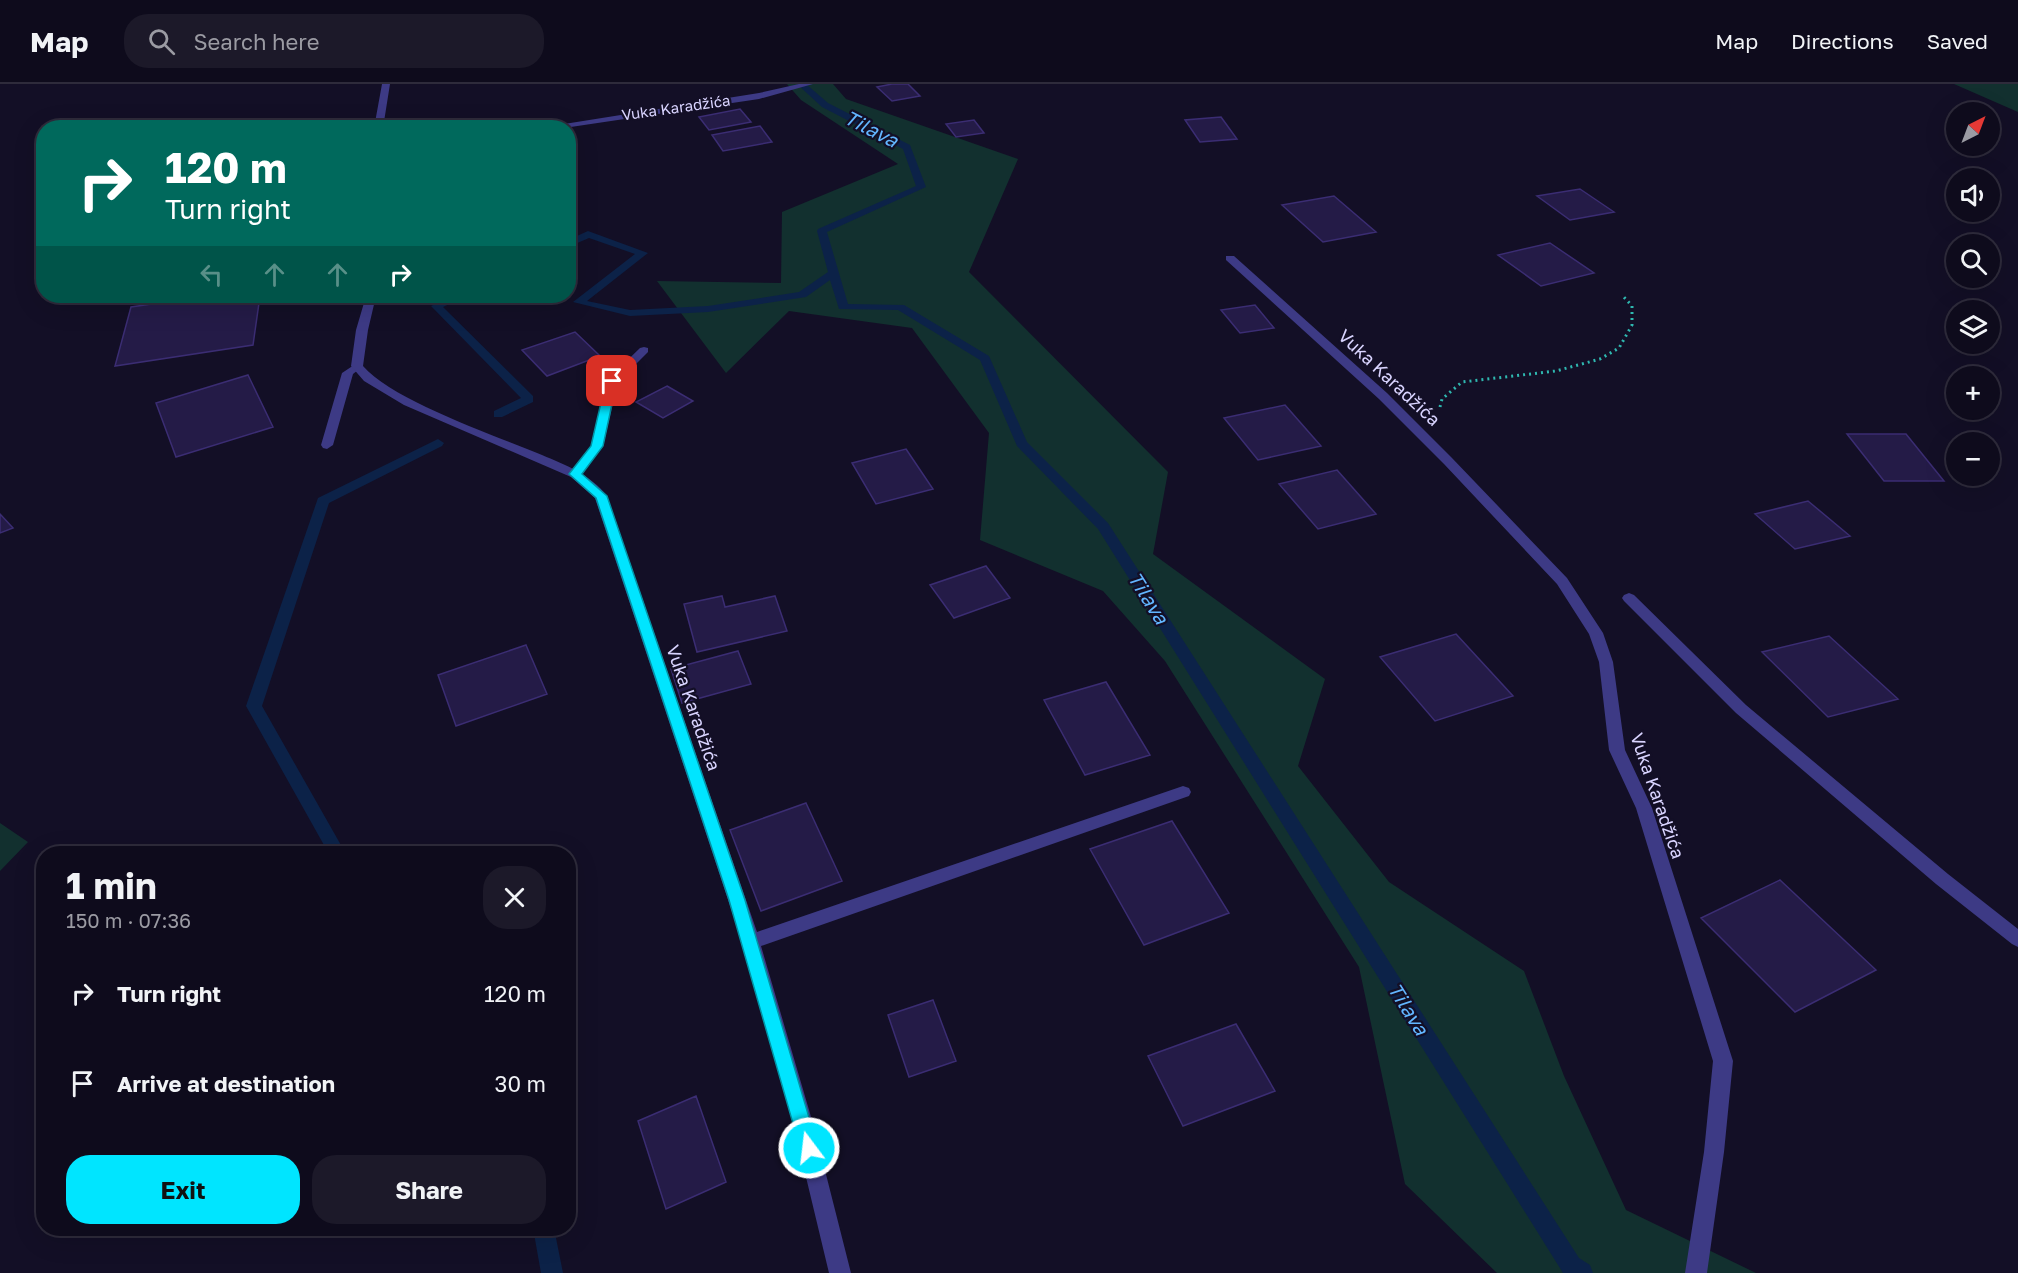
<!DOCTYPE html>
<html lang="en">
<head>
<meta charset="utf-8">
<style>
	body { margin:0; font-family:"Golos Text",sans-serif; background:#1c1929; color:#f1f3f6; height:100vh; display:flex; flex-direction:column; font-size:22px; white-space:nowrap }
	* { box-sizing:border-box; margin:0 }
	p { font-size:20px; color:#9b9ba3 }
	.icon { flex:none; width:33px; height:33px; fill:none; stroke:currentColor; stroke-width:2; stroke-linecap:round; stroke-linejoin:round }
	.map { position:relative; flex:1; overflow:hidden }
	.sheet { position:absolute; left:36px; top:762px; width:540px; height:390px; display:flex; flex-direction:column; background:#0e0b1c; border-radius:24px; box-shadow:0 6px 24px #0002,0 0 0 2px #2e2b3b }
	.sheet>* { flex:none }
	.banner { position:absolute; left:36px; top:36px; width:540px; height:183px; border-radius:24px; box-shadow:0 6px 24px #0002,0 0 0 2px #2e2b3b; background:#00695c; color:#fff; overflow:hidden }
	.needle { width:39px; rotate:42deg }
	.fabs { position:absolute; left:1946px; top:18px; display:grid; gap:12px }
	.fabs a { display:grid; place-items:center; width:54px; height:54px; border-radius:50%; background:#0e0b1c; box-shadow:0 6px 24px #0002,0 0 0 2px #2e2b3b; font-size:30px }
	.pin { position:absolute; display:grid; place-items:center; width:51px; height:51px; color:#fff; margin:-26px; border-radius:12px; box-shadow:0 3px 9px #0006 }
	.me { position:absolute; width:66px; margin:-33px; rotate:345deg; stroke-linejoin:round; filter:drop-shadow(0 0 4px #0008) }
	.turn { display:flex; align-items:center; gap:21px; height:126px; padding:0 30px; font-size:27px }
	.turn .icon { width:78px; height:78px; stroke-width:2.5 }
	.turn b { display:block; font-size:42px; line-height:51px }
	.lanes { display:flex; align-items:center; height:57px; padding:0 30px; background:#0003; justify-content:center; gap:30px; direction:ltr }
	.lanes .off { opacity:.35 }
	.round { display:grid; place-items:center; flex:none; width:63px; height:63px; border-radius:24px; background:#1c1929 }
	.headline { display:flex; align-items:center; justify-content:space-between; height:102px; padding:0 30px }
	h1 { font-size:36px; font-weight:700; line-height:45px }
	.cta { display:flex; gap:12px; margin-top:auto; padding:12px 30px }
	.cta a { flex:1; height:69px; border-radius:24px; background:#00e5ff; color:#111; font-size:24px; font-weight:700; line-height:69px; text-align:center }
	.cta a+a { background:#1c1929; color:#f1f3f6 }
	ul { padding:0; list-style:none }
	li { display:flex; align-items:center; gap:18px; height:90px; padding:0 30px }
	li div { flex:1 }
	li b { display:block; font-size:22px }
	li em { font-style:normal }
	header { display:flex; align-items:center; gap:36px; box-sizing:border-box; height:84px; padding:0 30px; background:#0e0b1c; border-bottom:2px solid #2e2b3b }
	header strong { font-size:28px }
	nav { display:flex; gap:33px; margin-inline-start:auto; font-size:21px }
	.search { width:420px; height:54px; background:#1c1929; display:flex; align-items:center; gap:15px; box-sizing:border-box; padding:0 21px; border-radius:24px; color:#9b9ba3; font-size:22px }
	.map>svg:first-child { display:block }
	.green { fill:#12302f }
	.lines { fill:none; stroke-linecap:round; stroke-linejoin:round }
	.stream { fill:#0c2248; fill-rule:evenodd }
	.building { fill:#241b47; stroke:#3b2d73; stroke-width:1.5 }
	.path { stroke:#2fb8b0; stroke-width:3; stroke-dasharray:2 4; stroke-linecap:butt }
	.service { fill:#3d3a85; fill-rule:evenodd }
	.minor { fill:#3d3a85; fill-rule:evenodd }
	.route { fill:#00e5ff; stroke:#0095a6; stroke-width:1.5 }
	.labels { text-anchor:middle; stroke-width:4.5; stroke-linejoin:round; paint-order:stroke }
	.far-street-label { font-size:15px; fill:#d9d4ff; stroke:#130f26 }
	.street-label { font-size:18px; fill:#d9d4ff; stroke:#130f26 }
	.water-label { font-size:20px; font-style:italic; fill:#62b6ff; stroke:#130f26 }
</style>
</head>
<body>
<header>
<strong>Map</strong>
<div class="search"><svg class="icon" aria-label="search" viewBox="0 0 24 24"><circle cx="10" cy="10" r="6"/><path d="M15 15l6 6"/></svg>Search here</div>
<nav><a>Map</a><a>Directions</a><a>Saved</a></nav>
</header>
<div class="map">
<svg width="2018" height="1189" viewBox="0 0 2018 1189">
	<rect width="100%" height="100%" fill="#130f26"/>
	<path class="green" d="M787,0h46l13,15 172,60 -49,113 199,200 -15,82 172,125 -27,87 91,116 135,89 40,105 62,134 130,63h-259l-92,-89 -46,-217 -194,-306 -62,-70 -123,-51 9,-107 -77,-105 -123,-17 -63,62 -69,-92 124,2 1,-71 116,-48 -97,-64z
		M1954,0h64v28z
		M0,739l28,19 -28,29z"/>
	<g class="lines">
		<path class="stream" d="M797,0h9l22,19 82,42 16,42 -99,45 21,72 56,1 85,51 38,86 81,81 471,735 11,7 3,8h-30l-465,-744 -81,-83 -37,-86 -82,-50 -59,-1 -9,-29 -24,17 -98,15 -78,4 -57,-14 62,-48 -46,-16 -21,9v-7l20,-9 60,22 -61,48 43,9 78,-4 91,-14 29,-20 -11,-41 1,-2 98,-43 -13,-37 -81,-42z
			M453,212h13l-23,11 90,89v6l-31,15h-8v-6l27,-13 -90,-92z
			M438,355l6,4 -2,3 -113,57 -67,203 84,148h-17l-83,-148 72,-208z
			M533,1144h21l9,45h-22z"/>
	</g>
	<path class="building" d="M892,0h16l12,12 -28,5 -15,-14z
		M740,25l11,13 -42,8 -10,-13z
		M1221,33l16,22 -37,3 -15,-22z
		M974,36l10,13 -28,4 -10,-13z
		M760,42l12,16 -49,9 -11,-16z
		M1580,105l34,23 -44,8 -33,-24z
		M1334,112l42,36 -53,10 -41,-37z
		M577,114l-3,21h-6v-20z
		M1550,159l44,30 -53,13 -43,-31z
		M207,212h53l-7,49 -138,21 16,-59z
		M1255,221l19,23 -34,5 -19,-23z
		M575,248l25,24 -53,20 -25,-26z
		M248,291l25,52 -97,30 -20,-54z
		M667,302l26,15 -30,17 -27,-16z
		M1285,321l36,41 -63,14 -34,-42z
		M1847,350h59l38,47h-60z
		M906,365l27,40 -57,15 -24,-41z
		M1337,386l39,44 -58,15 -39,-45z
		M1808,417l42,35 -55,13 -40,-35z
		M0,430l13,14 -13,5z
		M986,482l24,32 -56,20 -24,-33z
		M722,512l3,11 50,-11 12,35 -90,21 -13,-48z
		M1456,550l57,62 -78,25 -55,-64z
		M1829,552l69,63 -70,18 -66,-65z
		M526,561l21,49 -91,32 -18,-51z
		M738,567l13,33 -69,19 -11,-34z
		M1106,598l44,73 -65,20 -41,-75z
		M806,719l36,78 -81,30 -31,-81z
		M1172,737l57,92 -85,32 -54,-96z
		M1780,796l96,90 -81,42 -94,-94z
		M933,916l23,61 -47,16 -21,-62z
		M1236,940l39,67 -92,35 -35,-70z
		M696,1012l30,86 -60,27 -28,-88z"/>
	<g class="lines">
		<path class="path" d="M1440,323l2,-8 20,-17 94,-11 44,-12 19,-11 13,-23v-19l-9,-10"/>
		<path class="service" d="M644,263l4,1v4l-30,30 -15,64 -24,31h-8l-2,-3 22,-28 15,-65 34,-33z
			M357,279l6,3 -10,8 -20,71 -6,4 -4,-1 -2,-3 21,-72z"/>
		<path class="minor" d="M382,0h8l-7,44h-9z
			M799,0h14l-54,15 -195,29h-25l220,-35z
			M1226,172h8l153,137 65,65 115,120 36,55 10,29 12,88 27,58 81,253 -9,91 -17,121h-22l19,-121 9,-91 -77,-253 -27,-58 -10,-88 -10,-28 -32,-50 -113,-120 -65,-65 -153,-139z
			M366,212h10l-8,34 -5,36c30,35 134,70 179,89 24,10 49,20 65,41l150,436 426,-146 6,2 2,4 -2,4 -428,150 53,181 37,146h-22l-35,-146 -52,-185 -147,-444 -24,-21 -167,-72 -40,-24 -13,-15 5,-36z
			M1629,509l5,2 112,110 202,169 70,55v18l-6,-3 -76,-60 -200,-171 -112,-112 -2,-3 2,-3z"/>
	</g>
	<path class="route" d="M612,294l5,3 -14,65 -21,28 25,22 138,404 73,248 -2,6 -7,3 -6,-3 -3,-6 -71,-248 -133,-402 -27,-24 22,-28 15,-65z"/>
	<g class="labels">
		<g class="far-street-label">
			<text transform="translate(676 24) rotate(-8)" y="5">Vuka Karadžića</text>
		</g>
		<g class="street-label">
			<text transform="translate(1389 294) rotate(43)" y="6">Vuka Karadžića</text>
			<text transform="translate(693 624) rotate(71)" y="6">Vuka Karadžića</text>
			<text transform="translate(1657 712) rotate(71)" y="6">Vuka Karadžića</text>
		</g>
		<g class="water-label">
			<text transform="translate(871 45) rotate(27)" y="7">Tilava</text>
			<text transform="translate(1148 514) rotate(58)" y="7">Tilava</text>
			<text transform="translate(1408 925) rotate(58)" y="7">Tilava</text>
		</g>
	</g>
</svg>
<div class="fabs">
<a><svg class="needle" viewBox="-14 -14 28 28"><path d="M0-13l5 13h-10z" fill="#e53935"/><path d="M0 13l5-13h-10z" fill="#9b9ba3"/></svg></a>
<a><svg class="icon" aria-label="sound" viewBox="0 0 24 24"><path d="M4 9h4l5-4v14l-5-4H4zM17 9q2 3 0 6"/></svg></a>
<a><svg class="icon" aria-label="search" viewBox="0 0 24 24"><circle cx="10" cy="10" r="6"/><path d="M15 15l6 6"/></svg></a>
<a><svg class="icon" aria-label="layers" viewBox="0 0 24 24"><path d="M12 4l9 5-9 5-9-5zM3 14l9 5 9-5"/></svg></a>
<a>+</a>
<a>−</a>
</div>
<div class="pin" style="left:612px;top:297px;background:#d93025"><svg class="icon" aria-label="arrive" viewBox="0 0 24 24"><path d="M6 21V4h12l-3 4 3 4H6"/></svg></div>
<svg class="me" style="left:809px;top:1064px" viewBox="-20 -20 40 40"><circle r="17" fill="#00e5ff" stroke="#fff" stroke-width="3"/><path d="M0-11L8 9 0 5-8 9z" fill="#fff"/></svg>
<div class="banner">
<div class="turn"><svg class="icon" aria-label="right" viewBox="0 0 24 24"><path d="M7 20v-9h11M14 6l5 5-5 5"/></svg><div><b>120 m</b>Turn right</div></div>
<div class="lanes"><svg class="icon off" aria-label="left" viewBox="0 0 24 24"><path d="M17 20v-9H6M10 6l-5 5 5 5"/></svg><svg class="icon off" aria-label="ahead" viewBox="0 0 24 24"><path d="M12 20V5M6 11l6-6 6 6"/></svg><svg class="icon off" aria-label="ahead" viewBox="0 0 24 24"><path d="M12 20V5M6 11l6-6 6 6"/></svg><svg class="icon" aria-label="right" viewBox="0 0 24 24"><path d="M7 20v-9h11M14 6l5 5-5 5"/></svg></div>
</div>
<section class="sheet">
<div class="headline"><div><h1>1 min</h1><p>150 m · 07:36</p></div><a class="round"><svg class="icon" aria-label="close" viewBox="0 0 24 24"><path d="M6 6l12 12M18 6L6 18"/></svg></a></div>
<ul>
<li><svg class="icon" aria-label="right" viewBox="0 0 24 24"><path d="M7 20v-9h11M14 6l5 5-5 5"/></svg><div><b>Turn right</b></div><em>120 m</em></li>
<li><svg class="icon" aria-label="arrive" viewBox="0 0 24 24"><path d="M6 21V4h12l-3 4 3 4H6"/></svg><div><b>Arrive at destination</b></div><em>30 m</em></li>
</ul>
<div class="cta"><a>Exit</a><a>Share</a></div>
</section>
</div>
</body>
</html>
